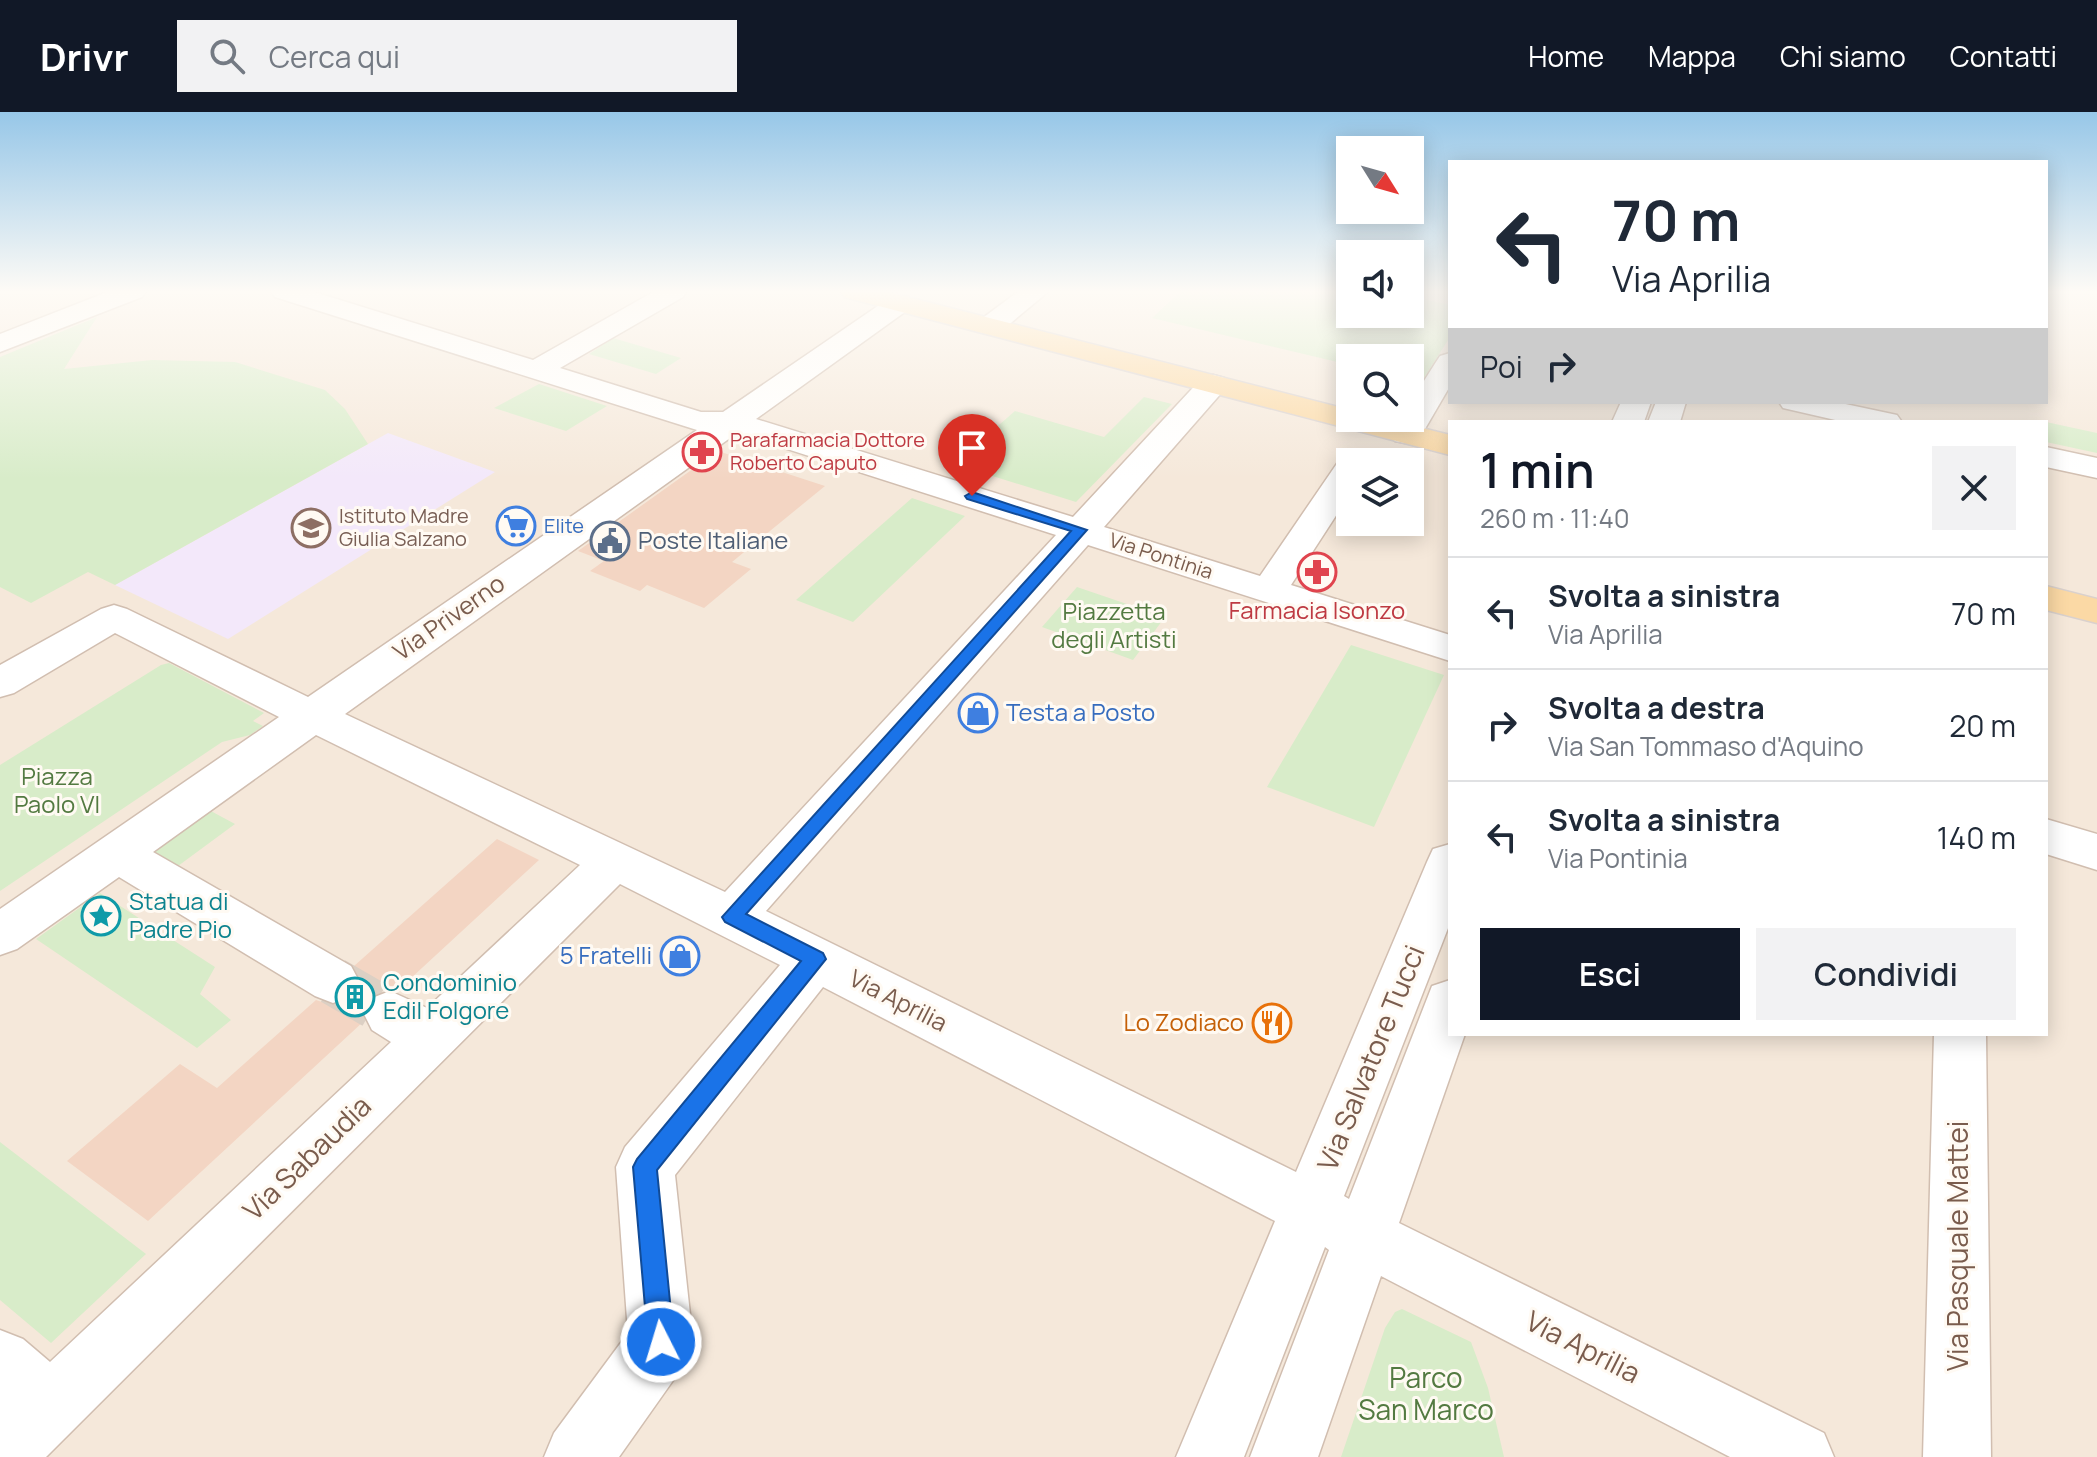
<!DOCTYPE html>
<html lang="it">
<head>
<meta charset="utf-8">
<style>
	body { margin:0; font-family:Manrope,sans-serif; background:#f2f2f3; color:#1f2937; height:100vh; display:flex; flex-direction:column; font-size:30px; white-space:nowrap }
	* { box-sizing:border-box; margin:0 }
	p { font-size:26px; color:#747a83 }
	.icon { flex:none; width:44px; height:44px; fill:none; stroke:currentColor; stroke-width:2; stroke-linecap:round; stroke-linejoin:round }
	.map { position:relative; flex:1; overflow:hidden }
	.details { position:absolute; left:1448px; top:308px; width:600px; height:616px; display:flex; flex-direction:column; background:#fff; border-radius:0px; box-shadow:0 4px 20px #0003 }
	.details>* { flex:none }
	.hud { position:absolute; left:1448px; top:48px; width:600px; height:244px; border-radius:0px; box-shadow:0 4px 20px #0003; background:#fff; color:#1f2937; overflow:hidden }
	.needle { width:52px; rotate:127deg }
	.controls { position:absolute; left:1336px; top:24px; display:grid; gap:16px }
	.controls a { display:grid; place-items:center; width:88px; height:88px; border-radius:0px; background:#fff; box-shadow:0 4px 20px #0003; font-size:40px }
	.pin { position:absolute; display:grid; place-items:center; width:68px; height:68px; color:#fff; margin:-82px -34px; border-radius:50% 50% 50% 0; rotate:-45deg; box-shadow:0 0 8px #0007 }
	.pin .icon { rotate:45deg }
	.me { position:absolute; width:88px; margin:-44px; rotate:355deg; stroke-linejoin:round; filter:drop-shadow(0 0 6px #0008) }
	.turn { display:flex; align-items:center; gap:28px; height:168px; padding:0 32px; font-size:36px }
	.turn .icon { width:104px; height:104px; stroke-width:2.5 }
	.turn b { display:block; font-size:56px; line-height:68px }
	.then { display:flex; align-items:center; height:76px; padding:0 32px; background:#0003; gap:16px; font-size:30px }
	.round { display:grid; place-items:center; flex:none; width:84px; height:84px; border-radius:0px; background:#f2f2f3 }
	.summary { display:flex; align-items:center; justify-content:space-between; height:136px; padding:0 32px }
	h1 { font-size:48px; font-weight:600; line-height:60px; color:#111827 }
	.cta { display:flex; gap:16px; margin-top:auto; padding:16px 32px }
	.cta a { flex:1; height:92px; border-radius:0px; background:#111827; color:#fff; font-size:32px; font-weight:600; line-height:92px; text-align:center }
	.cta a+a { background:#f2f2f3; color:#1f2937 }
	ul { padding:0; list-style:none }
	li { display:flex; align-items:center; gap:24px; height:112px; padding:0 32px; border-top:2px solid #e0e1e3 }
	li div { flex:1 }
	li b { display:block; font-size:30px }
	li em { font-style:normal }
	header { display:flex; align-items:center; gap:48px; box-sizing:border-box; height:112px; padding:0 40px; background:#111827; color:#fff }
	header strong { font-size:38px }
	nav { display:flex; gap:44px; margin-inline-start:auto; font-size:28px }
	.search { width:560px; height:72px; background:#f2f2f3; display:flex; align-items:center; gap:20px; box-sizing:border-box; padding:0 28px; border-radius:0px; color:#747a83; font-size:30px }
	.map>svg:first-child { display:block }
	.residential { fill:#f5e8da; fill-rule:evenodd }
	.education { fill:#f3e8fa }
	.green { fill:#d8ecc9 }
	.building { fill:#f3d5c3 }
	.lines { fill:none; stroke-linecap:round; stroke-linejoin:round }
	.minor-tunnel { stroke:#dcd0c4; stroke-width:48; stroke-dasharray:48 24; stroke-linecap:butt }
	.minor-casing { stroke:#d1beb0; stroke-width:3 }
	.major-casing { stroke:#dad1cd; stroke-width:3 }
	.minor { fill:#fff; fill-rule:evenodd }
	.major { fill:#fbd9a5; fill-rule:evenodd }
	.route { fill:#1a73e8; stroke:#114b97; stroke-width:2 }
	.labels { text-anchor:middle; stroke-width:6; stroke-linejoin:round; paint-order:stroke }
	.far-health-label { font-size:20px; fill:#be3a42; stroke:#fffaf3; text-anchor:start }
	.far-education-label { font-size:20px; fill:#785e54; stroke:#fffaf3; text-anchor:start }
	.far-shop-label { font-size:20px; fill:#366cbe; stroke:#fffaf3; text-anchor:start }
	.far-street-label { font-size:20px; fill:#7a5c4d; stroke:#fffaf3 }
	.service-label { font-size:24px; fill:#4e5e75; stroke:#fffaf3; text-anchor:start }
	.health-label { font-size:24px; fill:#be3a42; stroke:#fffaf3 }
	.park-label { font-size:24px; fill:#537a41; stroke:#fffaf3 }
	.street-label { font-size:24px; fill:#7a5c4d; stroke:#fffaf3 }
	.shop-label { font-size:24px; fill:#366cbe; stroke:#fffaf3; text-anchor:start }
	.culture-label { font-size:24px; fill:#0d838f; stroke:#fffaf3; text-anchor:start }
	.food-label { font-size:24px; fill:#c56008; stroke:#fffaf3; text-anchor:end }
	.near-street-label { font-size:28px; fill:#7a5c4d; stroke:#fffaf3 }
	.near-park-label { font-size:28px; fill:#537a41; stroke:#fffaf3 }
</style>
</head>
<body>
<header>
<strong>Drivr</strong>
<div class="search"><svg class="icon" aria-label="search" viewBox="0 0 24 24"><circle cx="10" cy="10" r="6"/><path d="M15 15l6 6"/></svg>Cerca qui</div>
<nav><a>Home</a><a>Mappa</a><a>Chi siamo</a><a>Contatti</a></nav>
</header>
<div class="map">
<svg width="2097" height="1345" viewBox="0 0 2097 1345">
	<rect width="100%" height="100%" fill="#fdf6ec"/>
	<path class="residential" d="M0,179h1350v23h60v-23h40v111h596v-111h51v1166h-2097zM1350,246h60v60h-60zM1450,310h596v612h-596zM1350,350h60v60h-60z"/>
	<path class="education" d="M388,321l107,39 -267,167 -113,-54z"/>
	<path class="green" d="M1181,179h169v23h60v-18l40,9v32l-28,44 -12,-2v-21h-60v7l-198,-47z
		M97,205l-33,52 88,-9 83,2 90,28 20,19 23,35 -253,141 -27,-13 -57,31 -31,-16v-230z
		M613,226l68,20 -25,16 -67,-20z
		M539,272l68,22 -41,25 -72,-23z
		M1144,285l28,7 -96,98 -122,-38 61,-53 89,26z
		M2046,310l51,11v20l-51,-11z
		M912,386l53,18 -112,106 -57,-22z
		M1077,475l88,30 -32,43 -91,-33z
		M1351,533l93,30 -70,152 -107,-40z
		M169,551l95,50 -11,8 10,5 -13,9 -28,7 -222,149v-126l161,-100z
		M209,698l26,14 -57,42 -25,-15z
		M100,781l115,74 -15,27 31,26 -34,28 -161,-109z
		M0,1030l146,112 -95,89 -51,-43z
		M1402,1197l69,33 17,46 16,69h-163l44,-129 10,-16z"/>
	<path class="building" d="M718,339l107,35 -93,76 19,7 -47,39 -57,-23 -7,6 -50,-20 14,-10 -26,-10z
		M497,727l42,21 -142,131 -8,-3 -20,9 -8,16 3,8 -216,200 -81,-60 113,-97 37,24 99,-88 18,6 18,-7 10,-17 -8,-16z"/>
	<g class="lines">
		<path class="minor-tunnel" d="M333,869l57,33"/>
		<defs>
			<path id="minor" d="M110,179h36l-4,6 -142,55v-18z
				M271,179h40l222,69 122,-69h32l-4,6 -123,71 141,44h22l168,-115h18l4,6 -4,6 -153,110 317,98 129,-139 11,-3 11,3 4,6 -4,6 -120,137 156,49 78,-114 12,-3 11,3h-11v32l-59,91 159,50v26l-362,-116 -322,366 530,261 131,-310 6,-13 17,-5v79l-106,273 5,3 83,-213 18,-6v54h15l-66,189 425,210 10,24h-104l-349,-181 -63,181h-68l79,-207 -4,-3 -81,210h-68l99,-236 -452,-234 -148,188 18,167 -9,23 -65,92h-75l10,-24 74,-100 -12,-166 9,-20 155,-182 -160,-81 -574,573h-46v-127l23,9 27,23 341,-320 -19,-12 -8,-16 8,-16 18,-7 37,17 153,-143 -264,-130 -163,117 198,114 8,15 -8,15 -18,7 -18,-7 -196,-119 -102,72 -17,6v-46l279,-192 -164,-84 -101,60 -14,4v-32l101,-56 13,-4 13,4 181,88 389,-267 -422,-133zM737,321l319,102 -331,357 -380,-178z
				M1019,179h30l-49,41 -10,2 -10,-2 -4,-6 4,-6z
				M1450,241v33l-28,48 -5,7 -11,2 -11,-2 -5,-7 10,-16h10v-15l26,-41 4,-6z
				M1621,290h30l-7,20h-32z
				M1656,290h30l-6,20h-32z
				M1779,290h57l61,13 5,7h-58l-61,-14z
				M2046,335l51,11v20l-51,-11z
				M2046,707l51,15v36l-51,-16z
				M1934,922h52l5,423h-68z"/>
			<path id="major" d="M840,179h44l466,119v8h32l68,17v20l-606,-158z
				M2046,474l51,13v24l-51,-13z"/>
		</defs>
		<use href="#minor" class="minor-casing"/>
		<use href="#major" class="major-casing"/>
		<use href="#minor" class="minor"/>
		<use href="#major" class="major"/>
	</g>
	<linearGradient id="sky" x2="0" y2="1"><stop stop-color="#97c7e8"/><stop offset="0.49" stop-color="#fefbf6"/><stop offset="1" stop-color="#fefbf6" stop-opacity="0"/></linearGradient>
	<rect width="2097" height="367" fill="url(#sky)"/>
	<path class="route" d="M972,380l115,38 -341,384 77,39 3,6 -169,211 17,172 -4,9 -9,4 -10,-4 -3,-9 -15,-175 4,-8 164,-198 -76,-39 -3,-5 349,-386 -104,-32 -2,-3z"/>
	<defs>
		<symbol id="pharmacy-ring" viewBox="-11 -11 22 22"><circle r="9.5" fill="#fffaf3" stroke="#e0444e" stroke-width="1.5"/><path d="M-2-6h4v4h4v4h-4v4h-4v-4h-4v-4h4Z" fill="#e0444e"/></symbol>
		<symbol id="supermarket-ring" viewBox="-11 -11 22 22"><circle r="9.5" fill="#fffaf3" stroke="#3f7fe0" stroke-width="1.5"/><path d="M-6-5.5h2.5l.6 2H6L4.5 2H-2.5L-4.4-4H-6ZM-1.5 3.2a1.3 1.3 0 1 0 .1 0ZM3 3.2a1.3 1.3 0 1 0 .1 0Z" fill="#3f7fe0"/></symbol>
		<symbol id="school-ring" viewBox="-11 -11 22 22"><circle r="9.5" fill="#fffaf3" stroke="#8d6e63" stroke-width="1.5"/><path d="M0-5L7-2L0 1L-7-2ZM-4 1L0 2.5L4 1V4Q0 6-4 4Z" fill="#8d6e63"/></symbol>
		<symbol id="civic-ring" viewBox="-11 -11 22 22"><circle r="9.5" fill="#fffaf3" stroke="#5c6f8a" stroke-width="1.5"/><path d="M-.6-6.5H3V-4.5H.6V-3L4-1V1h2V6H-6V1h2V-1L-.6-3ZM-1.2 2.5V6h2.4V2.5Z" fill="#5c6f8a"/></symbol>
		<symbol id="shop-ring" viewBox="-11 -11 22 22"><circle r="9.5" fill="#fffaf3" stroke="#3f7fe0" stroke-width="1.5"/><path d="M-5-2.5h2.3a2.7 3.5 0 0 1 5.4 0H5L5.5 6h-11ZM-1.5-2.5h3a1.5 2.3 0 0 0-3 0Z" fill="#3f7fe0"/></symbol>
		<symbol id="sight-ring" viewBox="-11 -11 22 22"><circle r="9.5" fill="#fffaf3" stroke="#0f9aa8" stroke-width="1.5"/><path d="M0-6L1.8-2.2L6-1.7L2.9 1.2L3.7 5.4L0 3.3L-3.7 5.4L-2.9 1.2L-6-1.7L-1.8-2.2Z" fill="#0f9aa8"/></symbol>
		<symbol id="building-ring" viewBox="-11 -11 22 22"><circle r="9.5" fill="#fffaf3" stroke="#0f9aa8" stroke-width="1.5"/><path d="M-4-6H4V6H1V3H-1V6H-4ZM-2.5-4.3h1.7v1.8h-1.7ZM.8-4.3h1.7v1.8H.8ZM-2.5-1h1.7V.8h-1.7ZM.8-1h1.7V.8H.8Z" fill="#0f9aa8"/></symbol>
		<symbol id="restaurant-ring" viewBox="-11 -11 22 22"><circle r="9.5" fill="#fffaf3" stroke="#e8710a" stroke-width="1.5"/><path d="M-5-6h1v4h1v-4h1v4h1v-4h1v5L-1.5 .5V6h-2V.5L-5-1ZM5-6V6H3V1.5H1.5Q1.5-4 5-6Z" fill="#e8710a"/></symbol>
	</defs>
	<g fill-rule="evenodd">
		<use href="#pharmacy-ring" x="680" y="318" width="44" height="44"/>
		<use href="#supermarket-ring" x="494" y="392" width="44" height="44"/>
		<use href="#school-ring" x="289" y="394" width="44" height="44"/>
		<use href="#civic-ring" x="588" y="407" width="44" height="44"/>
		<use href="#pharmacy-ring" x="1295" y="438" width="44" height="44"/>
		<use href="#shop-ring" x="956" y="579" width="44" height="44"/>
		<use href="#sight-ring" x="79" y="782" width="44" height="44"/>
		<use href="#shop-ring" x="658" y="822" width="44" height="44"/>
		<use href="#building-ring" x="333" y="863" width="44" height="44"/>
		<use href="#restaurant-ring" x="1250" y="889" width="44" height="44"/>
	</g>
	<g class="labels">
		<g class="far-health-label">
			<text x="730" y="335">Parafarmacia Dottore<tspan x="730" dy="23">Roberto Caputo</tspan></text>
		</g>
		<g class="far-education-label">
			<text x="339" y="411">Istituto Madre<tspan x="339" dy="23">Giulia Salzano</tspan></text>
		</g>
		<g class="far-shop-label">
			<text x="544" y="421">Elite</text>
		</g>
		<g class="far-street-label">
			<text transform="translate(1161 444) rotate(18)" y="7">Via Pontinia</text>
		</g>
		<g class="service-label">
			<text x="638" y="437">Poste Italiane</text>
		</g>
		<g class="health-label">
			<text x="1317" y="507">Farmacia Isonzo</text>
		</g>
		<g class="park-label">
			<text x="1114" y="508">Piazzetta<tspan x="1114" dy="28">degli Artisti</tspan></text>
			<text x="57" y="673">Piazza<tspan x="57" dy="28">Paolo VI</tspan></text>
		</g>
		<g class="street-label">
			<text transform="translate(449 506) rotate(-35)" y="8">Via Priverno</text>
			<text transform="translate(898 889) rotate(27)" y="8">Via Aprilia</text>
		</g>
		<g class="shop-label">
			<text x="1006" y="609">Testa a Posto</text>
			<text x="652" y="852" text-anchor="end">5 Fratelli</text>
		</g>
		<g class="culture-label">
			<text x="129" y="798">Statua di<tspan x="129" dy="28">Padre Pio</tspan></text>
			<text x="383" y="879">Condominio<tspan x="383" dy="28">Edil Folgore</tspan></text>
		</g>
		<g class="food-label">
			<text x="1244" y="919">Lo Zodiaco</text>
		</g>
		<g class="near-street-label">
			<text transform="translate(1371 946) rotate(-68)" y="10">Via Salvatore Tucci</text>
			<text transform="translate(307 1046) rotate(-44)" y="10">Via Sabaudia</text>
			<text transform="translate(1958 1134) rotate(-90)" y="10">Via Pasquale Mattei</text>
			<text transform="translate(1583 1235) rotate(27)" y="10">Via Aprilia</text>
		</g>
		<g class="near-park-label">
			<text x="1426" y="1276">Parco<tspan x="1426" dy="32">San Marco</tspan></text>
		</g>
	</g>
</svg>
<div class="controls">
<a><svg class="needle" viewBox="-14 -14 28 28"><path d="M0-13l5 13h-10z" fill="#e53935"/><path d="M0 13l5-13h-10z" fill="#747a83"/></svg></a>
<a><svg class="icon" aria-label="sound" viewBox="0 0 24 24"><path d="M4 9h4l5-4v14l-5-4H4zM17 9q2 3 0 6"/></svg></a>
<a><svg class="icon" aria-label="search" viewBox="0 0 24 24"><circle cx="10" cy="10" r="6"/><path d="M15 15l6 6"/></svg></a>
<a><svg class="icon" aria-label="layers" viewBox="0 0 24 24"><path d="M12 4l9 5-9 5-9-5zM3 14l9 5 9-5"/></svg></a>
</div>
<div class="pin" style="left:972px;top:384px;background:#d93025"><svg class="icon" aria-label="arrive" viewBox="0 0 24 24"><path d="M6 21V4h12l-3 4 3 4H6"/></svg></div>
<svg class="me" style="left:661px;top:1230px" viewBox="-20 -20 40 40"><circle r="17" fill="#1a73e8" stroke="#fff" stroke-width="3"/><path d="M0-11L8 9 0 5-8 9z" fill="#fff"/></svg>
<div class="hud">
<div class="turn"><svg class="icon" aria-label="left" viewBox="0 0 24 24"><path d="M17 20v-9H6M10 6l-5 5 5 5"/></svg><div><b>70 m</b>Via Aprilia</div></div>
<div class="then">Poi<svg class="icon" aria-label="right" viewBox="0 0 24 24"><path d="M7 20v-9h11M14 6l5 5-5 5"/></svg></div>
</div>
<section class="details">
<div class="summary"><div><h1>1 min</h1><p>260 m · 11:40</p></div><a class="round"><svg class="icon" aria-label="close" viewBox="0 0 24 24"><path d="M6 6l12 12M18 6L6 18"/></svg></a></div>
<ul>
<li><svg class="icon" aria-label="left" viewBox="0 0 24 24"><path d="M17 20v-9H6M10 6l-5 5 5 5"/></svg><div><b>Svolta a sinistra</b><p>Via Aprilia</p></div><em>70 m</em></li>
<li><svg class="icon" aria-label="right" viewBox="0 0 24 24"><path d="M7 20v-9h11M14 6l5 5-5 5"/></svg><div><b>Svolta a destra</b><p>Via San Tommaso d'Aquino</p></div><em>20 m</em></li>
<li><svg class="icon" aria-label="left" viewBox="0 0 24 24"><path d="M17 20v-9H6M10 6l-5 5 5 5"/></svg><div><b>Svolta a sinistra</b><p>Via Pontinia</p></div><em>140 m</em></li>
</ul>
<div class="cta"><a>Esci</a><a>Condividi</a></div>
</section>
</div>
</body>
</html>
